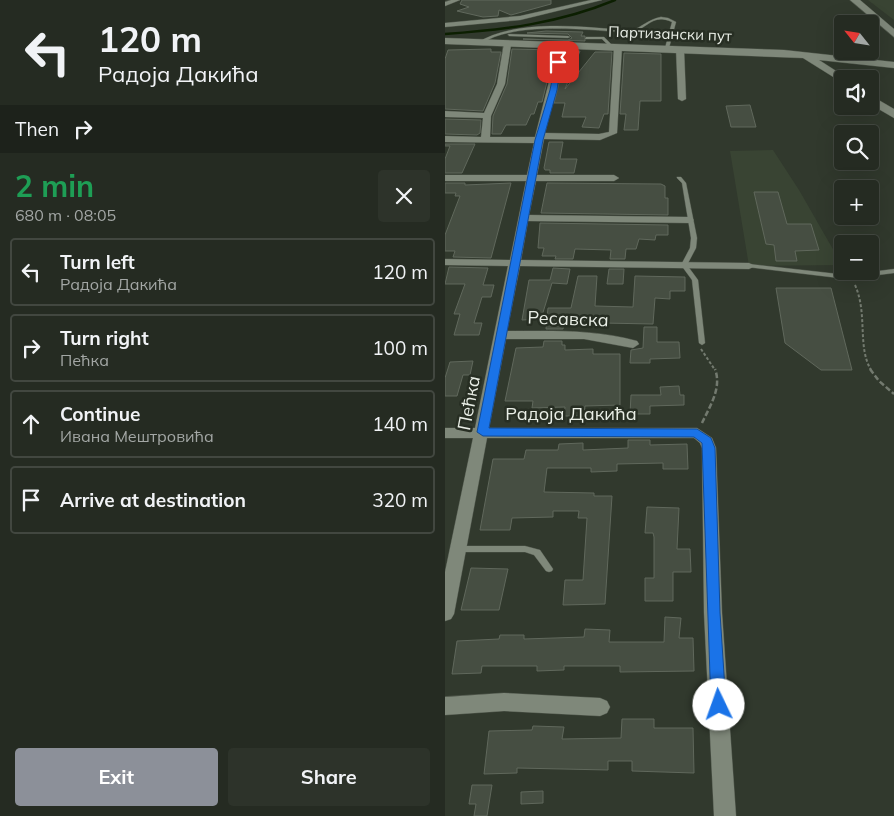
<!DOCTYPE html>
<html lang="en">
<head>
<meta charset="utf-8">
<style>
	body { margin:0; font-family:Mulish,sans-serif; background:#2d332a; color:#f1f3f6; height:100vh; display:flex; flex-direction:column; font-size:19px; white-space:nowrap }
	* { box-sizing:border-box; margin:0 }
	p { font-size:16px; color:#a3a7a5 }
	.icon { flex:none; width:28px; height:28px; fill:none; stroke:currentColor; stroke-width:2; stroke-linecap:round; stroke-linejoin:round }
	.map { position:relative; flex:1; overflow:hidden }
	.details { display:flex; flex-direction:column; background:#252b22; width:445px }
	.details>* { flex:none }
	.banner { background:#252b22; color:#f1f3f6; overflow:hidden }
	.needle { width:32px; rotate:300deg }
	.fabs { position:absolute; left:389px; top:15px; display:grid; gap:10px }
	.fabs a { display:grid; place-items:center; width:45px; height:45px; border-radius:5px; background:#252b22; box-shadow:0 5px 20px #0002,0 0 0 1px #424740; font-size:25px }
	.pin { position:absolute; display:grid; place-items:center; width:42px; height:42px; color:#fff; margin:-21px; border-radius:10px; box-shadow:0 2px 8px #0006 }
	.me { position:absolute; width:55px; margin:-28px; rotate:357deg; stroke-linejoin:round; filter:drop-shadow(0 0 4px #0008) }
	.turn { display:flex; align-items:center; gap:18px; height:105px; padding:0 15px; font-size:22px }
	.turn .icon { width:65px; height:65px; stroke-width:2.5 }
	.turn b { display:block; font-size:35px; line-height:42px }
	.then { display:flex; align-items:center; height:48px; padding:0 15px; background:#0003; gap:10px; font-size:19px }
	.round { display:grid; place-items:center; flex:none; width:52px; height:52px; border-radius:5px; background:#2d332a }
	.head { display:flex; align-items:center; justify-content:space-between; height:85px; padding:0 15px }
	h1 { font-size:30px; font-weight:700; line-height:38px; color:#1e9e55 }
	.button { display:flex; gap:10px; margin-top:auto; padding:10px 15px }
	.button a { flex:1; height:58px; border-radius:5px; background:#8c9099; color:#fff; font-size:20px; font-weight:700; line-height:58px; text-align:center }
	.button a+a { background:#2d332a; color:#f1f3f6 }
	ul { padding:0; list-style:none }
	li { display:flex; align-items:center; gap:15px; height:68px; margin:0 10px 8px; padding:0 5px; border:2px solid #424740; border-radius:5px }
	li div { flex:1 }
	li b { display:block; font-size:19px }
	li em { font-style:normal }
	main { display:flex; flex:1; min-height:0 }
	.map>svg:first-child { display:block }
	.built { fill:#394433 }
	.lines { fill:none; stroke-linecap:round; stroke-linejoin:round }
	.stream { stroke:#0c1f01; stroke-width:2.5 }
	.building { fill:#464e42; stroke:#60685c }
	.lane-casing { stroke:#4f564b; stroke-width:1 }
	.street-casing { stroke:#4f564b; stroke-width:1 }
	.secondary-casing { stroke:#4f564b; stroke-width:1 }
	.path-far1 { stroke:#737a6f; stroke-width:2; stroke-dasharray:3 2; stroke-linecap:butt }
	.path { stroke:#737a6f; stroke-width:2.5; stroke-dasharray:5.5 2.5; stroke-linecap:butt }
	.lane { fill:#7f887a; fill-rule:evenodd }
	.street { fill:#7f887a; fill-rule:evenodd }
	.secondary { fill:#7f887a; fill-rule:evenodd }
	.route { fill:#1a73e8; stroke:#114b97 }
	.labels { text-anchor:middle; stroke-width:5; stroke-linejoin:round; paint-order:stroke }
	.far-street-label { font-size:15px; fill:#e9eee6; stroke:#272e23 }
	.street-label { font-size:18px; fill:#e9eee6; stroke:#272e23 }
</style>
</head>
<body>
<main>
<section class="details">
<div class="banner">
<div class="turn"><svg class="icon" aria-label="left" viewBox="0 0 24 24"><path d="M17 20v-9H6M10 6l-5 5 5 5"/></svg><div><b>120 m</b>Радоја Дакића</div></div>
<div class="then">Then<svg class="icon" aria-label="right" viewBox="0 0 24 24"><path d="M7 20v-9h11M14 6l5 5-5 5"/></svg></div>
</div>
<div class="head"><div><h1>2 min</h1><p>680 m · 08:05</p></div><a class="round"><svg class="icon" aria-label="close" viewBox="0 0 24 24"><path d="M6 6l12 12M18 6L6 18"/></svg></a></div>
<ul>
<li><svg class="icon" aria-label="left" viewBox="0 0 24 24"><path d="M17 20v-9H6M10 6l-5 5 5 5"/></svg><div><b>Turn left</b><p>Радоја Дакића</p></div><em>120 m</em></li>
<li><svg class="icon" aria-label="right" viewBox="0 0 24 24"><path d="M7 20v-9h11M14 6l5 5-5 5"/></svg><div><b>Turn right</b><p>Пећка</p></div><em>100 m</em></li>
<li><svg class="icon" aria-label="ahead" viewBox="0 0 24 24"><path d="M12 20V5M6 11l6-6 6 6"/></svg><div><b>Continue</b><p>Ивана Мештровића</p></div><em>140 m</em></li>
<li><svg class="icon" aria-label="arrive" viewBox="0 0 24 24"><path d="M6 21V4h12l-3 4 3 4H6"/></svg><div><b>Arrive at destination</b></div><em>320 m</em></li>
</ul>
<div class="button"><a>Exit</a><a>Share</a></div>
</section>
<div class="map">
<svg width="449" height="816" viewBox="0 0 449 816">
	<rect width="100%" height="100%" fill="#31392d"/>
	<path class="built" d="M423,0h26v20z
		M328,150l26,40 43,75 -93,1 -19,-115z"/>
	<g class="lines">
		<path class="stream" d="M0,34c59,-4 115,-11 170,-34"/>
	</g>
	<path class="building" d="M17,0h89v4l-40,11 -12,-5 -1,6 -15,1 -26,-6 12,-4 -9,-3z
		M101,31l37,1 -2,4h4v5l-62,-2 45,1 4,-2 -4,-4 -41,-1z
		M46,49v3h10l-6,31 -12,28 -38,-2v-50l3,-9z
		M67,49l43,1 -13,52h-4l-4,12h-3l-5,11h-20l-5,9h-9l1,-18 14,-32z
		M122,51h13l-15,38 30,-37h17l-4,62h-4l-5,14 -17,-1 4,-10h-24l3,-14h-11z
		M179,53l37,1v47h-21l-2,29h-14l2,-16h-6z
		M305,105l6,22h-25l-5,-21z
		M0,119l36,1 -1,13 -3,2 -32,-1z
		M104,142h14l-3,17h17l-3,14h-24v-3h-5l-1,-2z
		M0,144h30l-13,29h-17v-14l5,-13h-5z
		M0,183h20v2l46,-2 -20,75 -38,-1 2,-6h-10v-16l15,-39h-5l1,-3h-11z
		M102,183l114,1 4,2v12h3v17l-127,-2z
		M309,192h24l9,32h24l8,26 -24,1 2,10h-21l-2,-16 -8,-1z
		M95,223l128,2v10h-12l-1,5 -16,-1 -3,10h-10l-1,10h-15l1,-9 -36,-1 -2,10h-18l1,-3h-14l2,-8h-6z
		M4,267l39,1 -5,17h11l-3,12h-9l-8,26h8l-3,12h-25l6,-21h-6l11,-30h-20z
		M108,268l17,1 -3,15 -15,-1 -11,36 -19,1 7,-40h21z
		M164,269h15l-1,15h-16z
		M133,276h19l-2,30 38,1 2,-31 50,1v14h-15v8l-15,-1 -2,26 -51,-1 1,-3 -39,1 -1,8h-17l2,-21h23z
		M331,288h55l21,82h-31l-36,-27z
		M199,327h13v15h22l1,16 -30,1v4h-20l1,-13 12,-2z
		M99,341h18v4h3v5l28,-1v5h27v51l-35,1 -1,10h-20l1,-9 -33,1 1,-7h-28l11,-53 27,-1z
		M28,361l-3,14h-7l-6,21h-12v-18l5,-16z
		M234,386l1,9h4v10l-34,1v8h-20l1,-19h30l-1,-8z
		M183,440h22v5l37,-1 1,25h-25v-6l-46,1v7l-26,1v-4h-44l-3,24 50,1v3h18l-7,108 -42,1 2,-25h18l4,-62h-9l1,-7h-26v6l-41,1 -2,12h-30l13,-71h31l2,-9h32l1,-6 24,-1v7l45,-2z
		M202,507l32,1 -2,41h13l1,23h-18v29h-28v-23h9v-41l-1,-4h-8z
		M26,568l37,1 -9,41h-38z
		M220,617l16,1 -2,20h14l1,33 -74,1v-6h-56v4l-27,1v-5h-55l-1,7 -29,1 5,-33 42,-2 1,-4h24v4l60,-2 1,-8 25,1 -1,12h55z
		M177,719h32v9h39l1,45 -62,-2v-10h-24v9l-91,-2v5l-33,1 5,-43 43,-1 1,-4 31,1 -2,12 59,-1z
		M27,785h20l-5,31h-13l2,-12h-7z
		M98,791v12l-22,1v-12z"/>
	<g class="lines">
		<defs>
			<path id="lane" d="M216,17l7,1 8,4 -7,26 -2,1 -2,-1 7,-26c-19,-9 -24,6 -41,11 -39,-3 -100,-10 -137,4 -4,2 -9,4 -14,7l-3,-1c39,-25 110,-16 154,-12 11,-4 18,-12 30,-14z
				M63,34l60,2 2,1 -2,1 -59,-2z
				M141,37h18l10,10 -3,1 -9,-9h-17z
				M232,177h4l5,6 11,55 -1,10 -9,17 11,15 7,63 -3,2 -3,-2 -7,-63 -11,-15 9,-17 1,-10 -9,-55 -5,-5z
				M304,264l98,11 47,-6v4l-47,6 -100,-12 -1,-1z
				M14,546h66l15,4 13,19 -1,2 -3,1 -3,-1 -12,-16 -9,-3h-66l-3,-1 -1,-2 1,-2z"/>
			<path id="street" d="M6,0h9l-15,6v-4z
				M146,0h11l-82,20 -75,7v-4l75,-7z
				M59,43l7,2 -6,39 -14,32 -1,21h45l23,-91 4,-2 4,2 -21,87 54,1 10,-2 5,-85 4,-2 4,2 -5,86 -17,7 -56,-1 -7,36h77l5,3 -5,3h-78l-7,34 160,2 5,3 -5,3 -161,-2 -7,39 228,3 6,3 -6,3 -229,-3 -13,65c45,0 87,-2 130,10l2,3 -6,4 -49,-9h-78l-17,89h208l15,10 4,10 6,165 14,203h-22l-10,-203 -2,-165 -2,-5 -6,-5h-207l-33,176 -3,5 -6,2v-49l28,-134h-28v-10h30l33,-162 -63,-1v-6l65,1 16,-79h-81v-6h82l7,-32 -89,-1v-6l36,1 2,-19 -38,-1v-6l39,2 13,-29z
				M235,47l4,2 2,50 -4,2 -4,-2 -2,-50z
				M59,693l96,5 7,3 3,6 -3,6 -7,3 -96,-5 -59,4v-18z"/>
			<path id="secondary" d="M405,0h10l34,29v8z
				M0,38l339,12 110,12v6l-75,-8 28,18 -4,1v4l-40,-25 -358,-14z
				M425,95l24,14v9l-24,-14z"/>
		</defs>
		<use href="#lane" class="lane-casing"/>
		<use href="#street" class="street-casing"/>
		<use href="#secondary" class="secondary-casing"/>
		<path class="path-far1" d="M410,285c13,29 2,61 16,85
			M256,349l14,21"/>
		<path class="path" d="M425,369l9,12 15,13
			M257,423c8,-17 20,-35 13,-54"/>
		<use href="#lane" class="lane"/>
		<use href="#street" class="street"/>
		<use href="#secondary" class="secondary"/>
	</g>
	<path class="route" d="M111,60l5,2 -4,28 -14,50 -54,288 208,1 14,9 4,10 5,165 6,92 -2,5 -5,3 -6,-3 -2,-5 -9,-262 -8,-6 -211,-1 -6,-4 58,-292 15,-50z"/>
	<g class="labels">
		<g class="far-street-label">
			<text transform="translate(225 34) rotate(2)" y="5">Партизански пут</text>
		</g>
		<g class="street-label">
			<text transform="translate(123 319) rotate(2)" y="6">Ресавска</text>
			<text transform="translate(24 403) rotate(-79)" y="6">Пећка</text>
			<text x="126" y="420">Радоја Дакића</text>
		</g>
	</g>
</svg>
<div class="fabs">
<a><svg class="needle" viewBox="-14 -14 28 28"><path d="M0-13l5 13h-10z" fill="#e53935"/><path d="M0 13l5-13h-10z" fill="#a3a7a5"/></svg></a>
<a><svg class="icon" aria-label="sound" viewBox="0 0 24 24"><path d="M4 9h4l5-4v14l-5-4H4zM17 9q2 3 0 6"/></svg></a>
<a><svg class="icon" aria-label="search" viewBox="0 0 24 24"><circle cx="10" cy="10" r="6"/><path d="M15 15l6 6"/></svg></a>
<a>+</a>
<a>−</a>
</div>
<div class="pin" style="left:113px;top:62px;background:#d93025"><svg class="icon" aria-label="arrive" viewBox="0 0 24 24"><path d="M6 21V4h12l-3 4 3 4H6"/></svg></div>
<svg class="me" style="left:274px;top:705px" viewBox="-20 -20 40 40"><circle r="19" fill="#fff"/><path d="M0-13L10 11 0 6-10 11z" fill="#1a73e8"/></svg>
</div>
</main>
</body>
</html>
